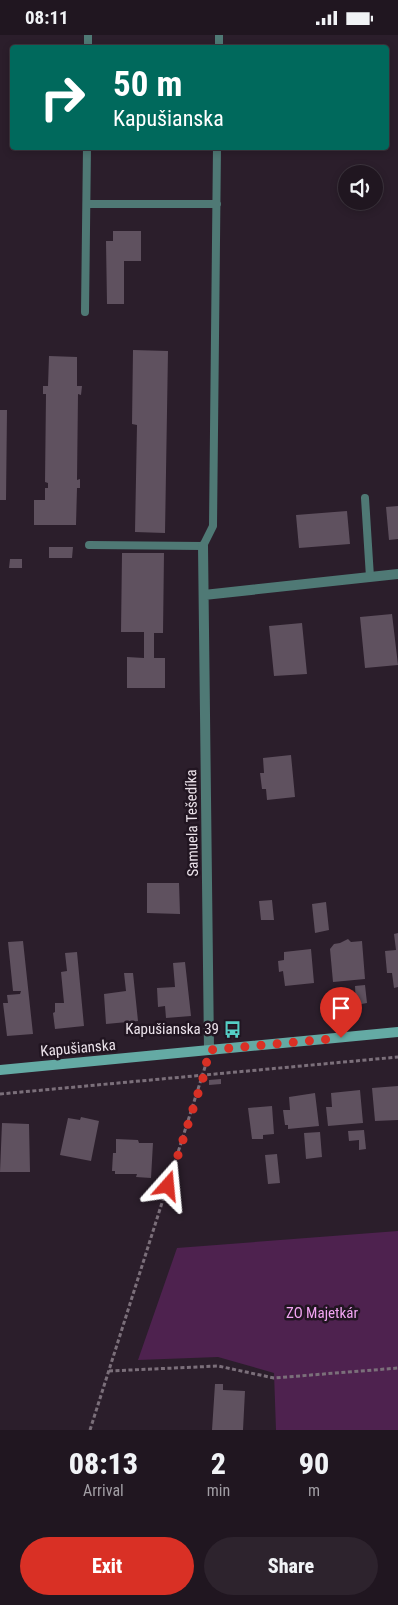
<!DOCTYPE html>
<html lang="en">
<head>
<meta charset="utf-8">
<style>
	body { margin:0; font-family:"Roboto Condensed",sans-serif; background:#2d232d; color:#f1f3f6; height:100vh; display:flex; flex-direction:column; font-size:19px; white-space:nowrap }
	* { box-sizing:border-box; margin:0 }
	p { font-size:16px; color:#a29fa5 }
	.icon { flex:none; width:28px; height:28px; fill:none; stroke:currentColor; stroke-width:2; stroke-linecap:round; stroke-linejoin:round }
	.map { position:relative; height:1395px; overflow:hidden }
	.drawer { display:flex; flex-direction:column; background:#201620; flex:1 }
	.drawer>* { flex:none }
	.hud { position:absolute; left:10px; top:10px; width:379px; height:105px; border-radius:5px; box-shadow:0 2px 8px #0003,0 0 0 1px #3d353e; background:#00695c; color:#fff; overflow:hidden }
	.tools { position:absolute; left:338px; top:130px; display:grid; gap:10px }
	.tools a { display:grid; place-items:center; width:45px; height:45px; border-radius:50%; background:#201620; box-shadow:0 2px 8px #0003,0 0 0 1px #3d353e; font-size:25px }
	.pin { position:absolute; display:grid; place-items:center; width:42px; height:42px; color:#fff; margin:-51px -21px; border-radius:50% 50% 50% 0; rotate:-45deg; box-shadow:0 0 5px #0007 }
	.pin .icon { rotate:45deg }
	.me { position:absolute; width:55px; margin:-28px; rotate:18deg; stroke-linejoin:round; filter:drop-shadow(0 0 4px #0008) }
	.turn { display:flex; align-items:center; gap:18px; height:105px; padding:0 20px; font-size:22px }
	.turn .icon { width:65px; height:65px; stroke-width:2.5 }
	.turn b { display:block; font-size:35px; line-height:42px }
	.eta { display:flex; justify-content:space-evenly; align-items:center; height:85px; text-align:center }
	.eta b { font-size:30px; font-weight:800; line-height:35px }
	.cta { display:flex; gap:10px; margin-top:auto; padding:10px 20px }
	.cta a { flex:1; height:58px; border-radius:30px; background:#d93025; color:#fff; font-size:20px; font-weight:800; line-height:58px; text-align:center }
	.cta a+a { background:#2d232d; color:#f1f3f6 }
	.status { display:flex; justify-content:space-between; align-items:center; height:35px; padding:0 25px; background:#201620; direction:ltr }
	.status svg { height:14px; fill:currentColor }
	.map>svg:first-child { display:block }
	.green { fill:#4e224f }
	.building { fill:#5f515f }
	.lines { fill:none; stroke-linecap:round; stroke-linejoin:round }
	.path { stroke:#7b6f7a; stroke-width:3; stroke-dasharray:4 2.5; stroke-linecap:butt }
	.lane { stroke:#4f7975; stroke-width:8 }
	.street { stroke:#4f7975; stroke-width:10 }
	.secondary { stroke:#64aaa4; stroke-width:10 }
	.route { stroke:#d93025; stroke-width:9; stroke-dasharray:0 16.2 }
	.labels { text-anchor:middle; stroke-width:5; stroke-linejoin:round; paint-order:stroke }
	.street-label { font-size:15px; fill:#ebe2ea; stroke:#211521 }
	.poi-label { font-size:15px; fill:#ebe2ea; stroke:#211521; text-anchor:end }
	.park-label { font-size:15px; fill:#f2a4f2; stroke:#211521 }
</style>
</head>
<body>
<div class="status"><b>08:11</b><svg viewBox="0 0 49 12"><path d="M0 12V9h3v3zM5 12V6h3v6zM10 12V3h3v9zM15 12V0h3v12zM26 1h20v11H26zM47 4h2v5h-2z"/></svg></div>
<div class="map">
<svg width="398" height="1395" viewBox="0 0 398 1395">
	<rect width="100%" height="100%" fill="#2b1e2b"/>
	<path class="green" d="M398,1196v199h-122l-2,-57 -56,-16 -80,3 39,-112z"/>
	<path class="building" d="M113,196h28v30h-17v43h-17l-1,-63h7z
		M133,315l35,1 -3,182 -30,-1 2,-107 -5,-1z
		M49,321l28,1v29h5l-1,9 -3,-1 -1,86 3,-1v9h-3l-1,37h-42v-25h11v-12h3v-5l-3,-1 1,-88h-3v-8h5z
		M0,375h7l-1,90h-6z
		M398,471v33l-9,1 -3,-33z
		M347,476l3,33 -51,4 -3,-33z
		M49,512h24l-1,11h-23z
		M122,518h42l-1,80h-9v25h11v30h-38v-31l17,1v-26h-23z
		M10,524h12v9h-13z
		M392,579l6,51 -33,3 -5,-51z
		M302,588l5,51 -33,2 -5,-50z
		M291,720l4,42 -28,3 -1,-11h-4l-2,-16h4l-1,-15z
		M147,848h32l1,31 -33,-1z
		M272,865l2,20h-13l-2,-19z
		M326,867l3,28 -14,3 -3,-29z
		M398,898v54l-4,1 -2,-15h-5l-2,-22 11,-1 -2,-16z
		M348,904l3,3 11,-1 3,38 -32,3 -3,-33 4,-5 6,-1z
		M23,906l10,93 -26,2 -4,-33h5l-1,-8 13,-1 1,-3h-8l-5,-49z
		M311,914l3,34 -29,3 -2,-15 -4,1 -1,-11 6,-1v-8z
		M77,917l7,74 -29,3 -2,-16 2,-1v-9h9l-3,-31 6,-1 -2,-18z
		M185,927l6,54 -25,2 -1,-12 -7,1 -1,-19 18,-1 -2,-24z
		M124,938h9l5,48 -32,3 -2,-30 22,-3z
		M365,950l2,18 -11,2 -1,-19z
		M221,1044v5l-12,1v-5z
		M398,1051v34l-23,1 -3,-33z
		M360,1055l3,33 -35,3 -2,-19h6l-1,-14z
		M315,1058l4,33 -31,3v-4h-3l-2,-15h7l-1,-13z
		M272,1071l2,28 -11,1v4h-11l-4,-31z
		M81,1082l18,4 -8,40 -31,-6 8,-37 12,2z
		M2,1088l27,1 1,48h-30z
		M364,1095l2,19 -7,1v-10l-10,1 -1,-10z
		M320,1097l2,25 -16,2 -2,-26z
		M116,1104l22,1 1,3h14l-2,35 -15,-1 1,-3h-22v-3h-3l1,-18h3z
		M277,1119l3,29 -12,1 -3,-29z
		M215,1349h8v6l22,1 -2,39h-31z"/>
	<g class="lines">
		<path class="path" d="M0,1059l398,-37
			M109,1336l109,-5 56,12 124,-10
			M90,1395l116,-366"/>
		<path class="lane" d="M88,12v-12
			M219,12v-12
			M87,169h130
			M85,277l2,-165
			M365,463l5,79
			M89,510l114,1 10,-20 4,-379"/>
		<path class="street" d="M203,511l6,504
			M204,560l194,-21"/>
		<path class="secondary" d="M0,1035l398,-38"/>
	</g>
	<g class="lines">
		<path class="route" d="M168,1151l36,-111 5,-25 132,-12"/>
	</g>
	<defs>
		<symbol id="bus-bare" viewBox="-9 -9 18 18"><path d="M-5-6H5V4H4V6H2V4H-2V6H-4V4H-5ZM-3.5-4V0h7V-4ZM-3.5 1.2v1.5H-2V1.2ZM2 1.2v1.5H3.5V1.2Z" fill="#55cec5" stroke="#211521" stroke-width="2.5" paint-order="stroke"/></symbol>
	</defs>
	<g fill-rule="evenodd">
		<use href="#bus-bare" x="220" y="982" width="25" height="25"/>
	</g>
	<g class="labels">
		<g class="street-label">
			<text transform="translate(192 788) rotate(-91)" y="5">Samuela Tešedíka</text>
			<text transform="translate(78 1013) rotate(-5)" y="5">Kapušianska</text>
		</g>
		<g class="poi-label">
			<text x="219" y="999">Kapušianska 39</text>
		</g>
		<g class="park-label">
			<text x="322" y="1283">ZO Majetkár</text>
		</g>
	</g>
</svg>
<div class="tools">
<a><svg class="icon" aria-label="sound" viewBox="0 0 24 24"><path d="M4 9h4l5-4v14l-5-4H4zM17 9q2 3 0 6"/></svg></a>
</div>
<div class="pin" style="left:341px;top:1003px;background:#d93025"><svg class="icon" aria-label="arrive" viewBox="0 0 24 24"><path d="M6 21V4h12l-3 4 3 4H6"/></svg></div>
<svg class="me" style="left:168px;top:1151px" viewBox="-20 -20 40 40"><path d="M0-17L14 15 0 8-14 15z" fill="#d93025" stroke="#fff" stroke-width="4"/></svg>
<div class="hud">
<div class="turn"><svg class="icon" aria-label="right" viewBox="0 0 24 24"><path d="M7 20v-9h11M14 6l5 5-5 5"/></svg><div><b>50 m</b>Kapušianska</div></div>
</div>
</div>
<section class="drawer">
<div class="eta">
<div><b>08:13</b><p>Arrival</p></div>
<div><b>2</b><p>min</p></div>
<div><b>90</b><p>m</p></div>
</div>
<div class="cta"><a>Exit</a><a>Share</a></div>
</section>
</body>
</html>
